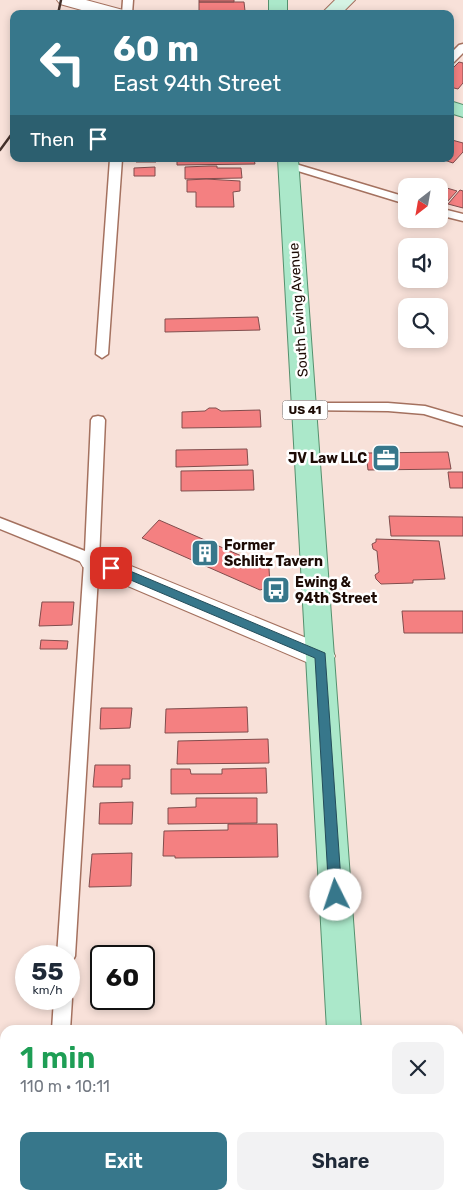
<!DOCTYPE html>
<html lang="en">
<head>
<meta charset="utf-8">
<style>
	body { margin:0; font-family:Rubik,sans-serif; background:#f2f2f3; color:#1f2937; height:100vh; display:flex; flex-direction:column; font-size:19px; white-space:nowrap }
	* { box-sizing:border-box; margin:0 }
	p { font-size:16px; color:#747a83 }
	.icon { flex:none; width:28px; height:28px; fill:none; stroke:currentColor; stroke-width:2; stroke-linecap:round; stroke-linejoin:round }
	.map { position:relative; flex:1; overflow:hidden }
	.sheet { position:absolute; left:0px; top:1025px; width:464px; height:175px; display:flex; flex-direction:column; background:#fff; border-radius:15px 15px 0 0; box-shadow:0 2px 8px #0003 }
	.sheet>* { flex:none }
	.banner { position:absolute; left:10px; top:10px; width:444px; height:152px; border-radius:10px; box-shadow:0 2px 8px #0003; background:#37778b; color:#fff; overflow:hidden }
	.needle { width:32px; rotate:211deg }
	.buttons { position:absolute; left:398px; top:178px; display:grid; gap:10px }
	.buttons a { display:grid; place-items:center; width:50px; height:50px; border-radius:10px; background:#fff; box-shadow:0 2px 8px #0003; font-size:25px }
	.speed { position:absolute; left:15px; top:945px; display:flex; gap:10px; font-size:25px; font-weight:700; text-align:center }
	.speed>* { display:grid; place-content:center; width:65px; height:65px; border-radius:50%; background:#fff; box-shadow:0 2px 8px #0003; line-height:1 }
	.speed small { font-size:12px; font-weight:400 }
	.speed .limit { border:2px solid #111; border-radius:8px; background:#fff; color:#111 }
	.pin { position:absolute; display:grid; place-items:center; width:42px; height:42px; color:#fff; margin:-21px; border-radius:10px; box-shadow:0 2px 8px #0006 }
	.me { position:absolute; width:55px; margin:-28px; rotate:356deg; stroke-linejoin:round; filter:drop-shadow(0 0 4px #0008) }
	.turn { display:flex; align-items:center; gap:18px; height:105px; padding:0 20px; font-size:22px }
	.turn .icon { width:65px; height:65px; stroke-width:2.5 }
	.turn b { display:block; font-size:35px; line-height:42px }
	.then { display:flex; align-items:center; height:48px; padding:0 20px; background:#0003; gap:10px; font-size:19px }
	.round { display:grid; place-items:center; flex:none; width:52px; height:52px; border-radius:10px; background:#f2f2f3 }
	.summary { display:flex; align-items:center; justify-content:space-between; height:85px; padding:0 20px }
	h1 { font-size:30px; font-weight:600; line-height:38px; color:#1e9e55 }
	.cta { display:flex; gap:10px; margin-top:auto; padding:10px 20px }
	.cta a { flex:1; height:58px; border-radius:10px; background:#37778b; color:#fff; font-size:20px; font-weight:600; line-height:58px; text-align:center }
	.cta a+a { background:#f2f2f3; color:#1f2937 }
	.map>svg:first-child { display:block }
	.building { fill:#f48081; stroke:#814d4d }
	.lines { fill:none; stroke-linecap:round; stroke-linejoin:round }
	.lane-casing { stroke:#a4715f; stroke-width:3 }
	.street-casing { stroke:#a4715f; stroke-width:2 }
	.secondary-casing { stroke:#a4715f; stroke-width:2 }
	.primary-casing { stroke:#55906e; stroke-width:2 }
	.lane { fill:#fff; fill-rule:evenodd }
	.street { fill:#fff; fill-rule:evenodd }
	.secondary { fill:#d5f3e4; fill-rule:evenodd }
	.primary { fill:#abe8ca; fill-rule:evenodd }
	.rail { stroke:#44312b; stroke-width:2.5 }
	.route { fill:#37778b; stroke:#244d5a }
	.labels { text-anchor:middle; stroke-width:5; stroke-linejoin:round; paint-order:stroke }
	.shield { fill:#fff; stroke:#615450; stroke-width:1 }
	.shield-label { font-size:12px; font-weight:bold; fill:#1d0b05 }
	.street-label { font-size:14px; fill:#1d0b05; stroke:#fff }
	.poi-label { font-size:14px; font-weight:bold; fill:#1d0b05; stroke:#fff; text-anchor:start }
</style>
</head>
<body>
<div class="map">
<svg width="463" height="1200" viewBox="0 0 463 1200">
	<rect width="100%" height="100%" fill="#f8e1d9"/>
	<path class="building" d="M199,0h35v2h-35z
		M199,2h45l1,9h-46z
		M459,62l4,1v20l-5,6 -8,-2v-16z
		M452,140l11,3v9l-10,11 -12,-4h9v-17z
		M136,159h21l-1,3h-20z
		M177,159h77l1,5 -78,1z
		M209,166h8v2h24l1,10 -57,1v-12z
		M155,167v9h-21v-8z
		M206,179l34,2v10l-7,1 1,15h-38v-15h-9v-12z
		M440,186l17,5 -10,11 -8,-3z
		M460,190l3,1v17l-15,-4z
		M258,317l2,13 -95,2v-13z
		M209,408h7l5,3 39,-1 1,17 -79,1v-16l23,-1z
		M247,449l1,16 -72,2v-17z
		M448,452l3,17 -83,1 -2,-17z
		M253,470l1,20 -73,1v-20z
		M448,472h15v16h-13z
		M389,516l74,1v19h-72z
		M159,520l110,48 1,19 -10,3 -118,-52z
		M376,539l63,2 6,38 -32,1v3l-32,1 -5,-5 -1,-4 4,-3 -2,-21 -4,-2 -1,-5 4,-2z
		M42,602h32l-2,23 -33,1z
		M402,611h61v22h-59z
		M41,640l27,1 -1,8h-27z
		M247,707l1,25 -83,1 1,-24z
		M101,708h31l-2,20 -30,1z
		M268,739l1,24 -92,1 1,-23z
		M95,765h35v14h-8v8h-29z
		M266,768l1,25 -96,1v-25h19l1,5h31v-5z
		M196,798h61v25l-89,1v-16l28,-1z
		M133,802l-1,22h-33l1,-21z
		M228,824h49l1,33 -103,1v-2h-12l1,-25 64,-1z
		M132,853l-1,33 -42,1 3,-33z"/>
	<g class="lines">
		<defs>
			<path id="lane" d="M123,0h10l-1,14h-10z
				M463,44v9l-9,9 -4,1v-9l9,-9z
				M110,159h12l-14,195 -6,4 -6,-4z
				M289,162l117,35v7l-121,-37 -2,-2z
				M439,208l24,6v7l-24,-6z
				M304,403h84l37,3 38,11v9l-39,-12 -36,-3 -89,-1 -2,-3 2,-3z
				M98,416l5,1 2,3 -6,140 -24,396 -3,6 -3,1v-7h-12l27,-393 -84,-34v-11l85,33 6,-131 2,-3z
				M69,993l3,6 -2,31h-18l2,-31h15z
				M39,1195h20v5h-20z"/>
			<path id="street" d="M57,0h29l37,10 3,4h-30l-36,-10z
				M92,550l239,98 4,8 -4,8 -10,3 -10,-3 -228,-97 -4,-7 4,-7z"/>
			<path id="secondary" d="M335,0h20l-14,14h-20z"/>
			<path id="primary" d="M269,0h18v14h-18z
				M450,101l13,4v12l-13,-4z
				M278,159h20l63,871h-34z
				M336,1195h38v5h-38z"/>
		</defs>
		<use href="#lane" class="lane-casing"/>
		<use href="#street" class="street-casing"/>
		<use href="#secondary" class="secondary-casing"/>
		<use href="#primary" class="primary-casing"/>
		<use href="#lane" class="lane"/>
		<use href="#street" class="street"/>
		<use href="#secondary" class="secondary"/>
		<use href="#primary" class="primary"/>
		<path class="rail" d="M58,14l3,-14
			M0,150l14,-19"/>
	</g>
	<path class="route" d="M111,563l214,90 17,242 -2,4 -4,2 -5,-2 -2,-4 -14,-237 -208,-88 -2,-2 2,-3z"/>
	<defs>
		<symbol id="office-square" viewBox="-11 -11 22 22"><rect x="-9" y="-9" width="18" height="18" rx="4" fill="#37778b" stroke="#fff"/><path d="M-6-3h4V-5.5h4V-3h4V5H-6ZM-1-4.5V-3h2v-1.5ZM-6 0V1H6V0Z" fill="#fff"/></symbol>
		<symbol id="building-square" viewBox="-11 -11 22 22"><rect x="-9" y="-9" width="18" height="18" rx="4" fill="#37778b" stroke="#fff"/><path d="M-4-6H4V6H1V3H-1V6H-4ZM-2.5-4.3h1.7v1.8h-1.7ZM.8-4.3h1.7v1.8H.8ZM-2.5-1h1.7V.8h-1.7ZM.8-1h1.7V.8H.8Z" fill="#fff"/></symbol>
		<symbol id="bus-square" viewBox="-11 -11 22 22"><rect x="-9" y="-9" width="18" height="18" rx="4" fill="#37778b" stroke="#fff"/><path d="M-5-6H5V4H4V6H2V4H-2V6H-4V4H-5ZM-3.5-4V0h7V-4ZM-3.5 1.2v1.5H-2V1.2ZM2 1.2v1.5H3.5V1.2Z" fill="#fff"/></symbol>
	</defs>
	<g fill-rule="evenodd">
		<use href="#office-square" x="370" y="442" width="32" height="32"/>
		<use href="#building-square" x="189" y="537" width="32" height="32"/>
		<use href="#bus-square" x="260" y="574" width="32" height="32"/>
	</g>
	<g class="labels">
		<rect class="shield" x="282.5" y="400.5" width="45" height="19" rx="4"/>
		<g class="shield-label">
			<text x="305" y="414">US 41</text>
		</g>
		<g class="street-label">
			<text transform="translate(298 310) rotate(-94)" y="5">South Ewing Avenue</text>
		</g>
		<g class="poi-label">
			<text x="367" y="463" text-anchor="end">JV Law LLC</text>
			<text x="224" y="550">Former<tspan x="224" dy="16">Schlitz Tavern</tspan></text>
			<text x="295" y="587">Ewing &amp;<tspan x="295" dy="16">94th Street</tspan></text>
		</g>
	</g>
</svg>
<div class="buttons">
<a><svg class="needle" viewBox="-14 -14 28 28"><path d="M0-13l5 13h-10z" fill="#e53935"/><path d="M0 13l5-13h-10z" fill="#747a83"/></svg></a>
<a><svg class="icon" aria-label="sound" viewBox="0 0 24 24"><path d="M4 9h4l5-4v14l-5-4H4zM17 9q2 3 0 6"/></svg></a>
<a><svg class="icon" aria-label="search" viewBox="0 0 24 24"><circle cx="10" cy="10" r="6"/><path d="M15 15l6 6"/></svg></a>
</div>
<div class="speed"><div>55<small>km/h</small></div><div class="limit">60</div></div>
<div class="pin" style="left:111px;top:568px;background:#d93025"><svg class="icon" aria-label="arrive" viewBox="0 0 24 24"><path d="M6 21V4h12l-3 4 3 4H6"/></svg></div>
<svg class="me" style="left:336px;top:895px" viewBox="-20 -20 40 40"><circle r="19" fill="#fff"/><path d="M0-13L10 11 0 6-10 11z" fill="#37778b"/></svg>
<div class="banner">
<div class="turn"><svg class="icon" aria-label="left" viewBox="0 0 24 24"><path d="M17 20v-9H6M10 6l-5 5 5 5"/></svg><div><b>60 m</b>East 94th Street</div></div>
<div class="then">Then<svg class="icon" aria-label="arrive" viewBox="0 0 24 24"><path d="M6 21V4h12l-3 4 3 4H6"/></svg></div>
</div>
<section class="sheet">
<div class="summary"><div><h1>1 min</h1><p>110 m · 10:11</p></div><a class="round"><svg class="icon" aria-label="close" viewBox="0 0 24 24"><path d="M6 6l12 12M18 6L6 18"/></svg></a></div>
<div class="cta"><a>Exit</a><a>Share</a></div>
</section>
</div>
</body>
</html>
